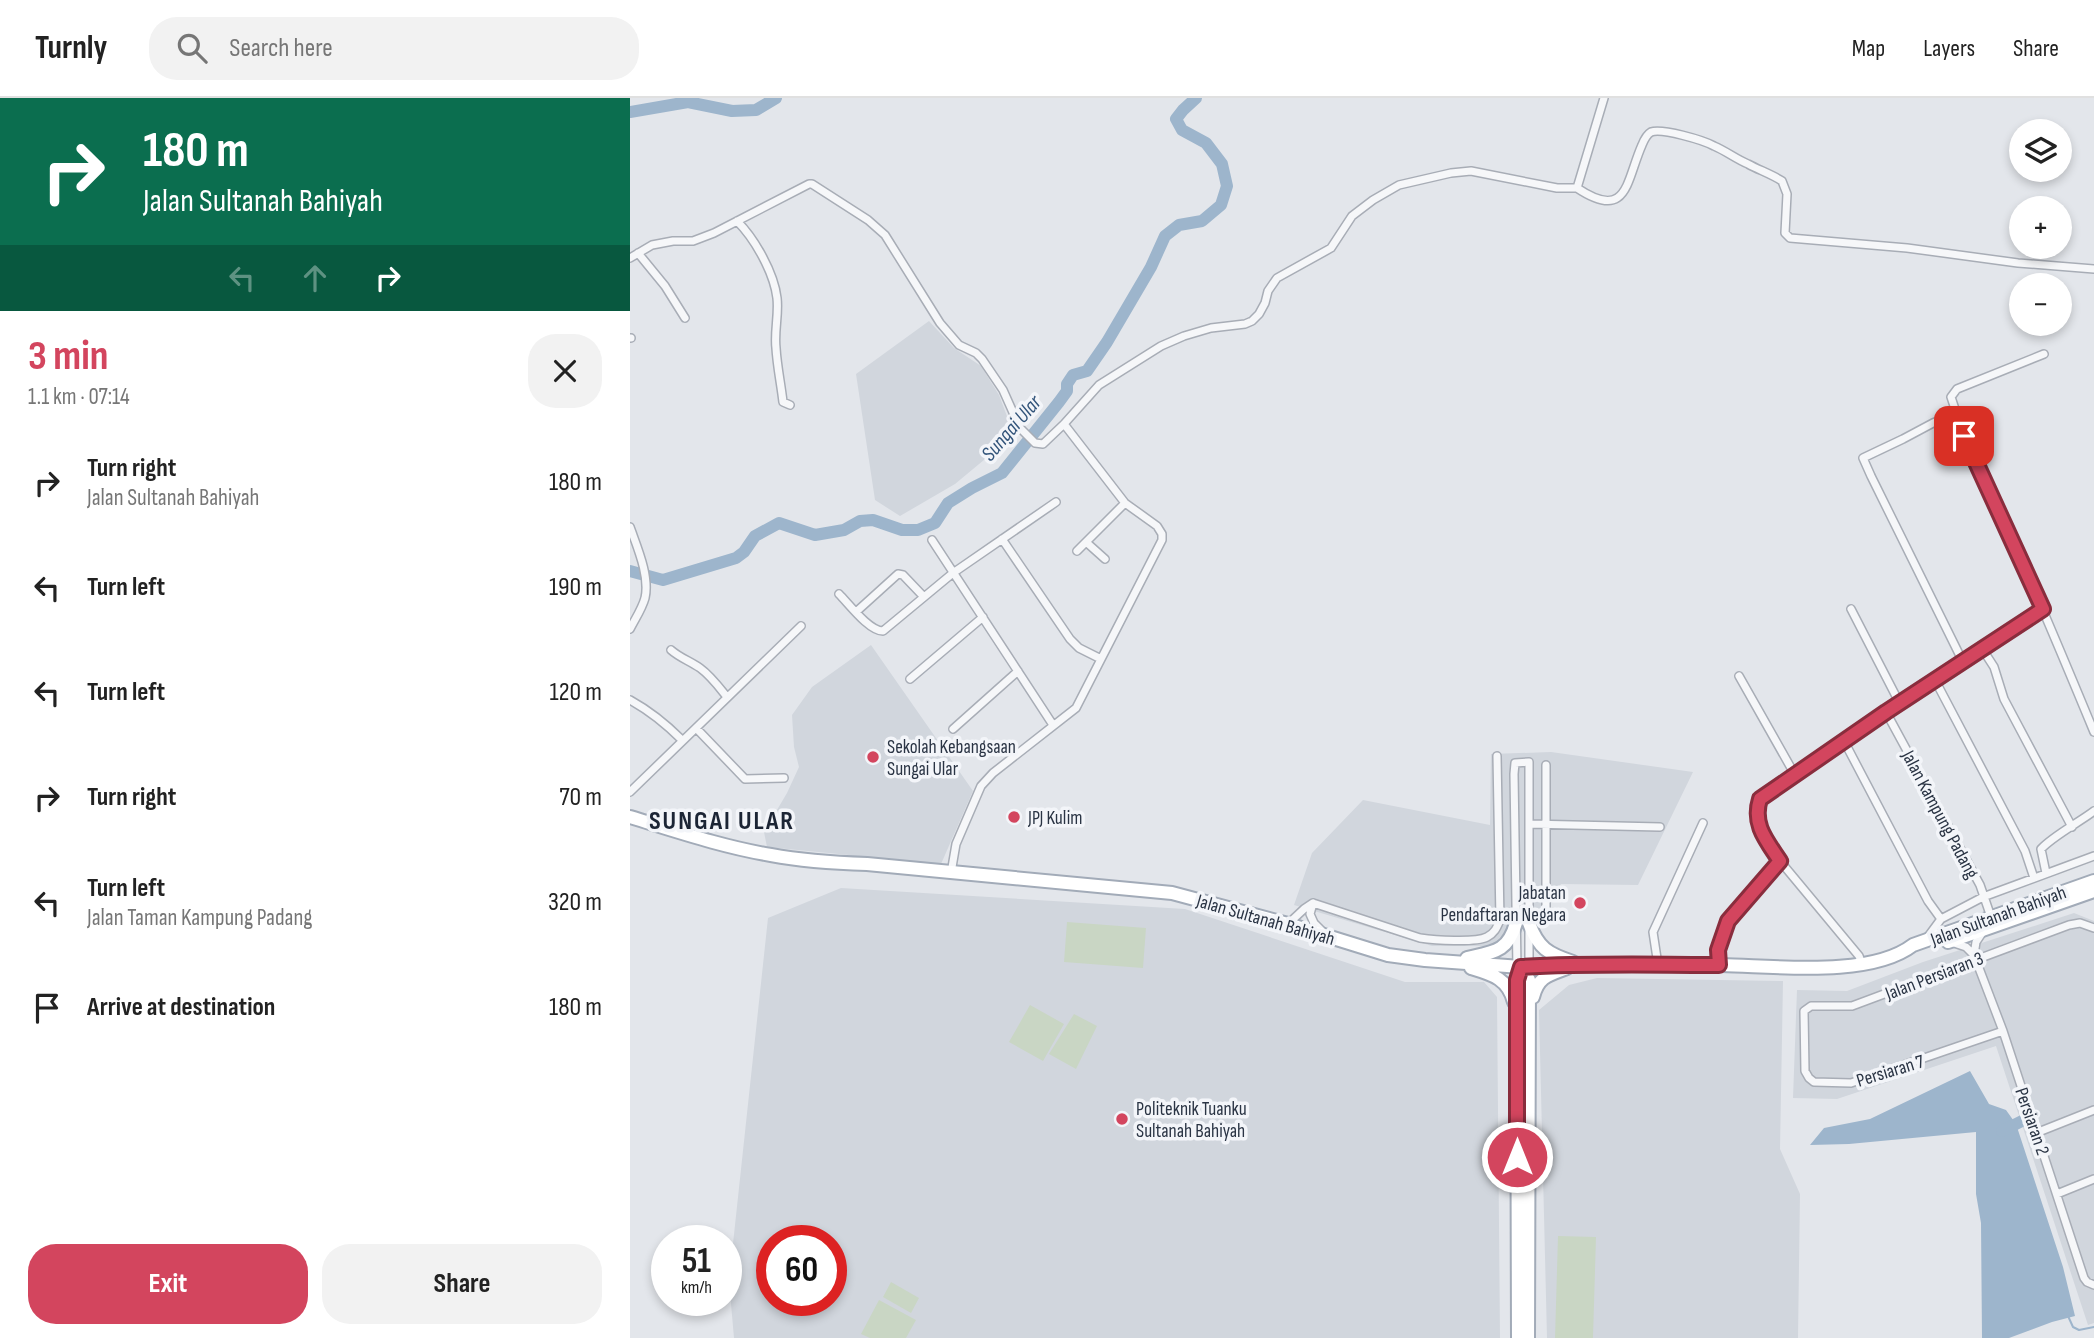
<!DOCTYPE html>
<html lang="en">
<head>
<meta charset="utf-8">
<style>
	body { margin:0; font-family:"Sofia Sans Condensed",sans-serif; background:#f2f2f2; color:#222; height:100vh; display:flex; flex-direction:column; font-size:26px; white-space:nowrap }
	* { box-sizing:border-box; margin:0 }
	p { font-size:23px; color:#767676 }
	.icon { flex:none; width:38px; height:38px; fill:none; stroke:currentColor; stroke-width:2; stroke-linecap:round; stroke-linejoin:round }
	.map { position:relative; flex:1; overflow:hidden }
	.panel { display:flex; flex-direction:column; background:#fff; width:630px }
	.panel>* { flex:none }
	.top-card { background:#0b6e4f; color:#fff; overflow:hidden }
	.buttons { position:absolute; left:1379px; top:21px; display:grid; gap:14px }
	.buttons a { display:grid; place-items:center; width:63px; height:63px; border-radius:50%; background:#fff; box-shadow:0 4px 10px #0003; font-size:35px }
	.speed { position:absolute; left:21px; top:1127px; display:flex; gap:14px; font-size:35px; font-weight:700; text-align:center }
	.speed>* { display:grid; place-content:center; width:91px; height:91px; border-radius:50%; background:#fff; box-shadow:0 4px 10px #0003; line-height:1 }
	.speed small { font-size:18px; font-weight:400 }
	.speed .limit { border:10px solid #d22; background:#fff; color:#111 }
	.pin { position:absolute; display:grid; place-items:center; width:60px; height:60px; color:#fff; margin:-30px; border-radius:14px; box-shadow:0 4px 10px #0006 }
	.me { position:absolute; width:77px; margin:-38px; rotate:0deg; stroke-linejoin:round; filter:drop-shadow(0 0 5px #0008) }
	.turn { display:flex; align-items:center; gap:24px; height:147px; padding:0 28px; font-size:32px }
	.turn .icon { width:91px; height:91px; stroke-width:2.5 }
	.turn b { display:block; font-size:49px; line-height:60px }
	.lanes { display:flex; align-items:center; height:66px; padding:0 28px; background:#0003; justify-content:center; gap:35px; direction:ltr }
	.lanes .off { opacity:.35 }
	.round { display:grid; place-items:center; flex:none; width:74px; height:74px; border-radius:28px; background:#f2f2f2 }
	.headline { display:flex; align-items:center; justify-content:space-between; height:119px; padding:0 28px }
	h1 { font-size:42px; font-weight:700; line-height:52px; color:#d3455e }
	.button { display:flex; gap:14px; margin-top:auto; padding:14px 28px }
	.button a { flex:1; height:80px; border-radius:28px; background:#d3455e; color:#fff; font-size:28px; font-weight:700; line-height:80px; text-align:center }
	.button a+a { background:#f2f2f2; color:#222 }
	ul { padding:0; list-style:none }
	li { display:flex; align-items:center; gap:21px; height:105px; padding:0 28px }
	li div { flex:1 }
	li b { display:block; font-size:26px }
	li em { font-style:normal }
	header { display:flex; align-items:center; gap:42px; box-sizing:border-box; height:98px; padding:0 35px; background:#fff; border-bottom:2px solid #e0e0e0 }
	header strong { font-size:33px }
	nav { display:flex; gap:38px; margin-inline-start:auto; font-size:24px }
	.search { width:490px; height:63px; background:#f2f2f2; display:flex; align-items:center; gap:18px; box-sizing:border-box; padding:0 24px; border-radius:28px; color:#767676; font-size:26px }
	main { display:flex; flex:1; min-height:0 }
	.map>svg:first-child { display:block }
	.built { fill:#d1d6dd; fill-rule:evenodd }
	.green { fill:#c9d6c4 }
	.water { fill:#9db5cc }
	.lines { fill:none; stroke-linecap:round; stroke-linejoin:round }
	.stream { stroke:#9db5cc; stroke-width:2 }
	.river { stroke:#9db5cc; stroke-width:12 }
	.street-casing { stroke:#a8adb6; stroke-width:10 }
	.primary-casing { stroke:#a2abb8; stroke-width:16 }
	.street { stroke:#f6f7f9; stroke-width:7 }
	.primary { stroke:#fff; stroke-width:12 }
	.route-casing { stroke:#892d3d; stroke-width:18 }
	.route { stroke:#d3455e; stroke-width:12 }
	.poi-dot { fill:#d3455e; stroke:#f3f5f9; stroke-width:2.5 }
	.labels { text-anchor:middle; stroke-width:7; stroke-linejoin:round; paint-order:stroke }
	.poi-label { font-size:19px; fill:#2a3444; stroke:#f3f5f9; text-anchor:start }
	.street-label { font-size:19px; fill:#2a3444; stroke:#f3f5f9 }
	.water-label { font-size:21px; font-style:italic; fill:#32547a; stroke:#f3f5f9 }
	.district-label { font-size:26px; font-weight:bold; letter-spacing:2px; fill:#1c2535; stroke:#f3f5f9 }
</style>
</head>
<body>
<header>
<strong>Turnly</strong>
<div class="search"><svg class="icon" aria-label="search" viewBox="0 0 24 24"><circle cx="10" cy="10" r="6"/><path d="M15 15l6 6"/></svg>Search here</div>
<nav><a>Map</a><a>Layers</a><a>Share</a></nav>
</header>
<main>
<section class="panel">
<div class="top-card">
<div class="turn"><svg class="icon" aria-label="right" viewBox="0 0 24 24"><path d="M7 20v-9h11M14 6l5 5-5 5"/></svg><div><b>180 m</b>Jalan Sultanah Bahiyah</div></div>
<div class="lanes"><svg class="icon off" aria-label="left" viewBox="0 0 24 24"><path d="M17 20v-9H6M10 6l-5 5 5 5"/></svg><svg class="icon off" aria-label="ahead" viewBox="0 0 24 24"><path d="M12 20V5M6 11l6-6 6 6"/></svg><svg class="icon" aria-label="right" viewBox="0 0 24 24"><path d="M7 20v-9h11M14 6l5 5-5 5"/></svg></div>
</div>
<div class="headline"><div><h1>3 min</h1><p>1.1 km · 07:14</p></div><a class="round"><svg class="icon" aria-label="close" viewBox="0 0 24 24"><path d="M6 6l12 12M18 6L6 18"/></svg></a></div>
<ul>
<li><svg class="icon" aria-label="right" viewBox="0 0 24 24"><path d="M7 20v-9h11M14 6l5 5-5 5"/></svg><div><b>Turn right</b><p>Jalan Sultanah Bahiyah</p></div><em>180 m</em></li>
<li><svg class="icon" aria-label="left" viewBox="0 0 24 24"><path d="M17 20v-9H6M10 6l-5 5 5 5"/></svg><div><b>Turn left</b></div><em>190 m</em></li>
<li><svg class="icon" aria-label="left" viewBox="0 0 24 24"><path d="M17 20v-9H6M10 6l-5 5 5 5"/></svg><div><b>Turn left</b></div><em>120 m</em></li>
<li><svg class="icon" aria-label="right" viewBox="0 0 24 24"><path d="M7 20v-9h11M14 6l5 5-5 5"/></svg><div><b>Turn right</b></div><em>70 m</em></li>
<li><svg class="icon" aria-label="left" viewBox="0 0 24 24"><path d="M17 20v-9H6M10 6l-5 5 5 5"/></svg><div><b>Turn left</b><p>Jalan Taman Kampung Padang</p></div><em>320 m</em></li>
<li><svg class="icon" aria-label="arrive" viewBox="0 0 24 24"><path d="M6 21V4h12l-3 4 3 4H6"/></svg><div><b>Arrive at destination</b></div><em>180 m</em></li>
</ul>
<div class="button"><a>Exit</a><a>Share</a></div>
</section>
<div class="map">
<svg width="1464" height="1240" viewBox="0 0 1464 1240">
	<rect width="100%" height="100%" fill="#e3e6eb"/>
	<path class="built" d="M299,223l25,27 27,18 18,29 15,40 -59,49 -55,32 -25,-16 -19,-126z
		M241,547l102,146 -32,73 -174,-17 -3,-15 23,-39 12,-26 -5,-20 -2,-32 20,-28z
		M921,654l142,20 -55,113 -77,-1 -26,45 -28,1 -15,16h-60l-138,-41 18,-52 51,-53 127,25 1,-71z
		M211,790l344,21 220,73h79l13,15 3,341h-766l-5,-57 39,-363zM142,1143h59v59h-59z
		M1444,815l20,8v402l-6,2 -92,-279 -159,53 -44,-1 4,-108 50,1 76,-29z
		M967,880l186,3 -3,168 20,45 -2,144h-251l-8,-328 30,-25z"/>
	<path class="green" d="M437,824l79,6 -3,40 -79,-6z
		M400,907l34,19 -21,37 -34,-19z
		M444,916l23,12 -21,43 -27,-15z
		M928,1138l38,1 -3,101h-38z
		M261,1184l28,16 -8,15 -28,-16z
		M249,1202l37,20 -10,18h-36l-9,-4z"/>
	<path class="water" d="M1340,973l19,33 17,6 10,14 47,143 12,49 -23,6 -43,16h-27l-1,-115 -5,-29v-62l-127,12 -39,1 14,-17 46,-9z"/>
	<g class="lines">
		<path class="stream" d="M1438,1218l5,11 6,3 15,-3"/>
		<path class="river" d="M0,14l58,-10 44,9 24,-1 20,-12
			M0,473l33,9 73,-22 8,-6 11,-16 24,-13 36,12 29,-5 16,-9 13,-1 29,10h16l17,-7 13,-20 24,-15 30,-15 57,-71 8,-11v-7l6,-9 14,-4 20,-29 44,-75 14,-31 14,-11 23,-4 19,-16 6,-19 -5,-22 -16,-21 -24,-13 -6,-11 7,-9 13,-12
			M1372,1033l20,-10"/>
		<defs>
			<path id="street" d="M947,90c51,34 49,-7 65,-43 2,-5 4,-10 9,-13 11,-4 52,8 63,14 12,5 22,13 34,18 11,6 23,10 34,17l5,13 -2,39 5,5 117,10 111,15 76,6
				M107,123c18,18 37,52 40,77 2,17 -3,33 -1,50 1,18 5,36 7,54l7,3
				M8,155l27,33 20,32
				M0,160l22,-13 21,-4h20l21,-8 95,-49h3l56,36 17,15 55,88 19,22 17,8 6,6 21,31 17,38 15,15 8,1 21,-20 35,-39 62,-39 23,-10 27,-8 34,-4 7,-3 7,-7 6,-11 3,-12 9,-13 54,-30 21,-32 21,-16 26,-15 52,-12 20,-2 86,17h20l27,-90
				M0,240h1
				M1334,338l-13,-39 6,-8 87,-35
				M0,429c7,20 20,49 15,71 -3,11 -10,21 -15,31
				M372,441l68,100 9,9 22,11
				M302,442l121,185
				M456,444l19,17
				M447,453l48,-48
				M209,496c10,10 30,37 44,37l70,-58 103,-71
				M1221,511l49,95
				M226,514l42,-38 5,1 21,22
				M41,552c9,8 19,11 29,18 11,8 19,19 27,29
				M1353,552l11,17 10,32 68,128
				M1333,564l-92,-186 -8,-18 40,-19 30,-16 10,-4c7,6 12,16 21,17 47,97 89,197 130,296
				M1109,578l56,99
				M280,581l73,-62
				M1305,582l90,171 9,27
				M0,602c20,11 36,24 52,40
				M1256,614l94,173 11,32
				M66,630l49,51 39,-1
				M323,631l65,-58
				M1214,643l84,160 13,18 42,-22 111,-41
				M916,667v146
				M0,694l171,-166
				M899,726l131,3
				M321,775l5,-29 25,-58 12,-13 83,-65 86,-168v-6l-5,-8 -32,-23 -61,-79
				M1416,775l-5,-24c12,-13 37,-26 53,-38
				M683,805l107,35c14,2 55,5 67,-1 8,-4 10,-10 13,-17l-3,-164
				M658,826l16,-15 9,-6 -3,11 4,9 10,10
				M1297,840l14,-19
				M1321,844l15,5 8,8 29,76 81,247 3,4 7,3
				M1344,857l2,-13 6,-9
				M1232,866l-3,-8 -79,-95 -20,-31 -4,-18 4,-13 126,-87 157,-103
				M1028,867l-5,-33 50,-109
				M1089,867l-1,-15 10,-29 52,-60
				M887,871l-3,-195 1,-11 14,-1v207
				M1373,933l-152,52 -37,-1 -5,-4 -4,-7 -1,-60 7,-5h41l217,-81 11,-2 14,5
				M1406,1035l58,-23
				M1427,1096l37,-15"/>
			<path id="primary" d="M0,719c46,14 93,30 141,38 32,6 64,8 96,9l305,29 116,31 100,31 37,5 96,7 59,-3 23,1c39,0 79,-1 119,0 53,1 148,13 191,-20l181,-64
				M899,825c9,25 19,31 44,39
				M1318,844l146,-51
				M837,860c27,-6 41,-6 49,-35
				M891,869l8,13 -1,358
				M841,870c20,6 37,10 43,34
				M903,899c5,-20 15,-22 34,-29
				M888,1240l-1,-358 4,-13"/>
		</defs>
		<use href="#street" class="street-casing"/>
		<use href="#primary" class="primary-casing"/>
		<use href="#street" class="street"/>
		<use href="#primary" class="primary"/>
	</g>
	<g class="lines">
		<defs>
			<path id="route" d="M887,1059v-177l4,-13c66,-4 132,-2 198,-2l-1,-15 10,-29 52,-60c-14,-21 -28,-37 -20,-62l126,-87 157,-103 -79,-173"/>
		</defs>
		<use href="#route" class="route-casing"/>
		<use href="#route" class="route"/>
	</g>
	<g class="poi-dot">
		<circle cx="243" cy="659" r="7"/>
		<circle cx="384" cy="719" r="7"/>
		<circle cx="950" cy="805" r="7"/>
		<circle cx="492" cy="1021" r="7"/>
	</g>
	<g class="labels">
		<g class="poi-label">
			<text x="257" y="655">Sekolah Kebangsaan<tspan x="257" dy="22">Sungai Ular</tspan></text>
			<text x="398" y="726">JPJ Kulim</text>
			<text x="936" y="801" text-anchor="end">Jabatan<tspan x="936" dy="22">Pendaftaran Negara</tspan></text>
			<text x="506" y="1017">Politeknik Tuanku<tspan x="506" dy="22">Sultanah Bahiyah</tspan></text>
		</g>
		<g class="street-label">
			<text transform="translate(1311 716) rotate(62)" y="7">Jalan Kampung Padang</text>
			<text transform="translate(1368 817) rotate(-20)" y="7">Jalan Sultanah Bahiyah</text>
			<text transform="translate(636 821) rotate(16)" y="7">Jalan Sultanah Bahiyah</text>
			<text transform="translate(1304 877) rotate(-21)" y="7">Jalan Persiaran 3</text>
			<text transform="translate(1260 972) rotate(-17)" y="7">Persiaran 7</text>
			<text transform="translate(1403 1023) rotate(71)" y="7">Persiaran 2</text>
		</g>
		<g class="water-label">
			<text transform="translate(381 330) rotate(-49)" y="7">Sungai Ular</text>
		</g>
		<g class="district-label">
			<text x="92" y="731">SUNGAI ULAR</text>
		</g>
	</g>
</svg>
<div class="buttons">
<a><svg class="icon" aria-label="layers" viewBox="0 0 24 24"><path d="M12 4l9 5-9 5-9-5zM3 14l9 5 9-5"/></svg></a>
<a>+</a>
<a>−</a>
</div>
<div class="speed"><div>51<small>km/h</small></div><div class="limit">60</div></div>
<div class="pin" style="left:1334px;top:338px;background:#d93025"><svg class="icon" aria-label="arrive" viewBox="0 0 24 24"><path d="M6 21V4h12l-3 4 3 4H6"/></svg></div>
<svg class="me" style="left:887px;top:1059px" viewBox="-20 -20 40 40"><circle r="17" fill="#d3455e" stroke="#fff" stroke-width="3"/><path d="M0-11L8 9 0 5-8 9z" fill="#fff"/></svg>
</div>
</main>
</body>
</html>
